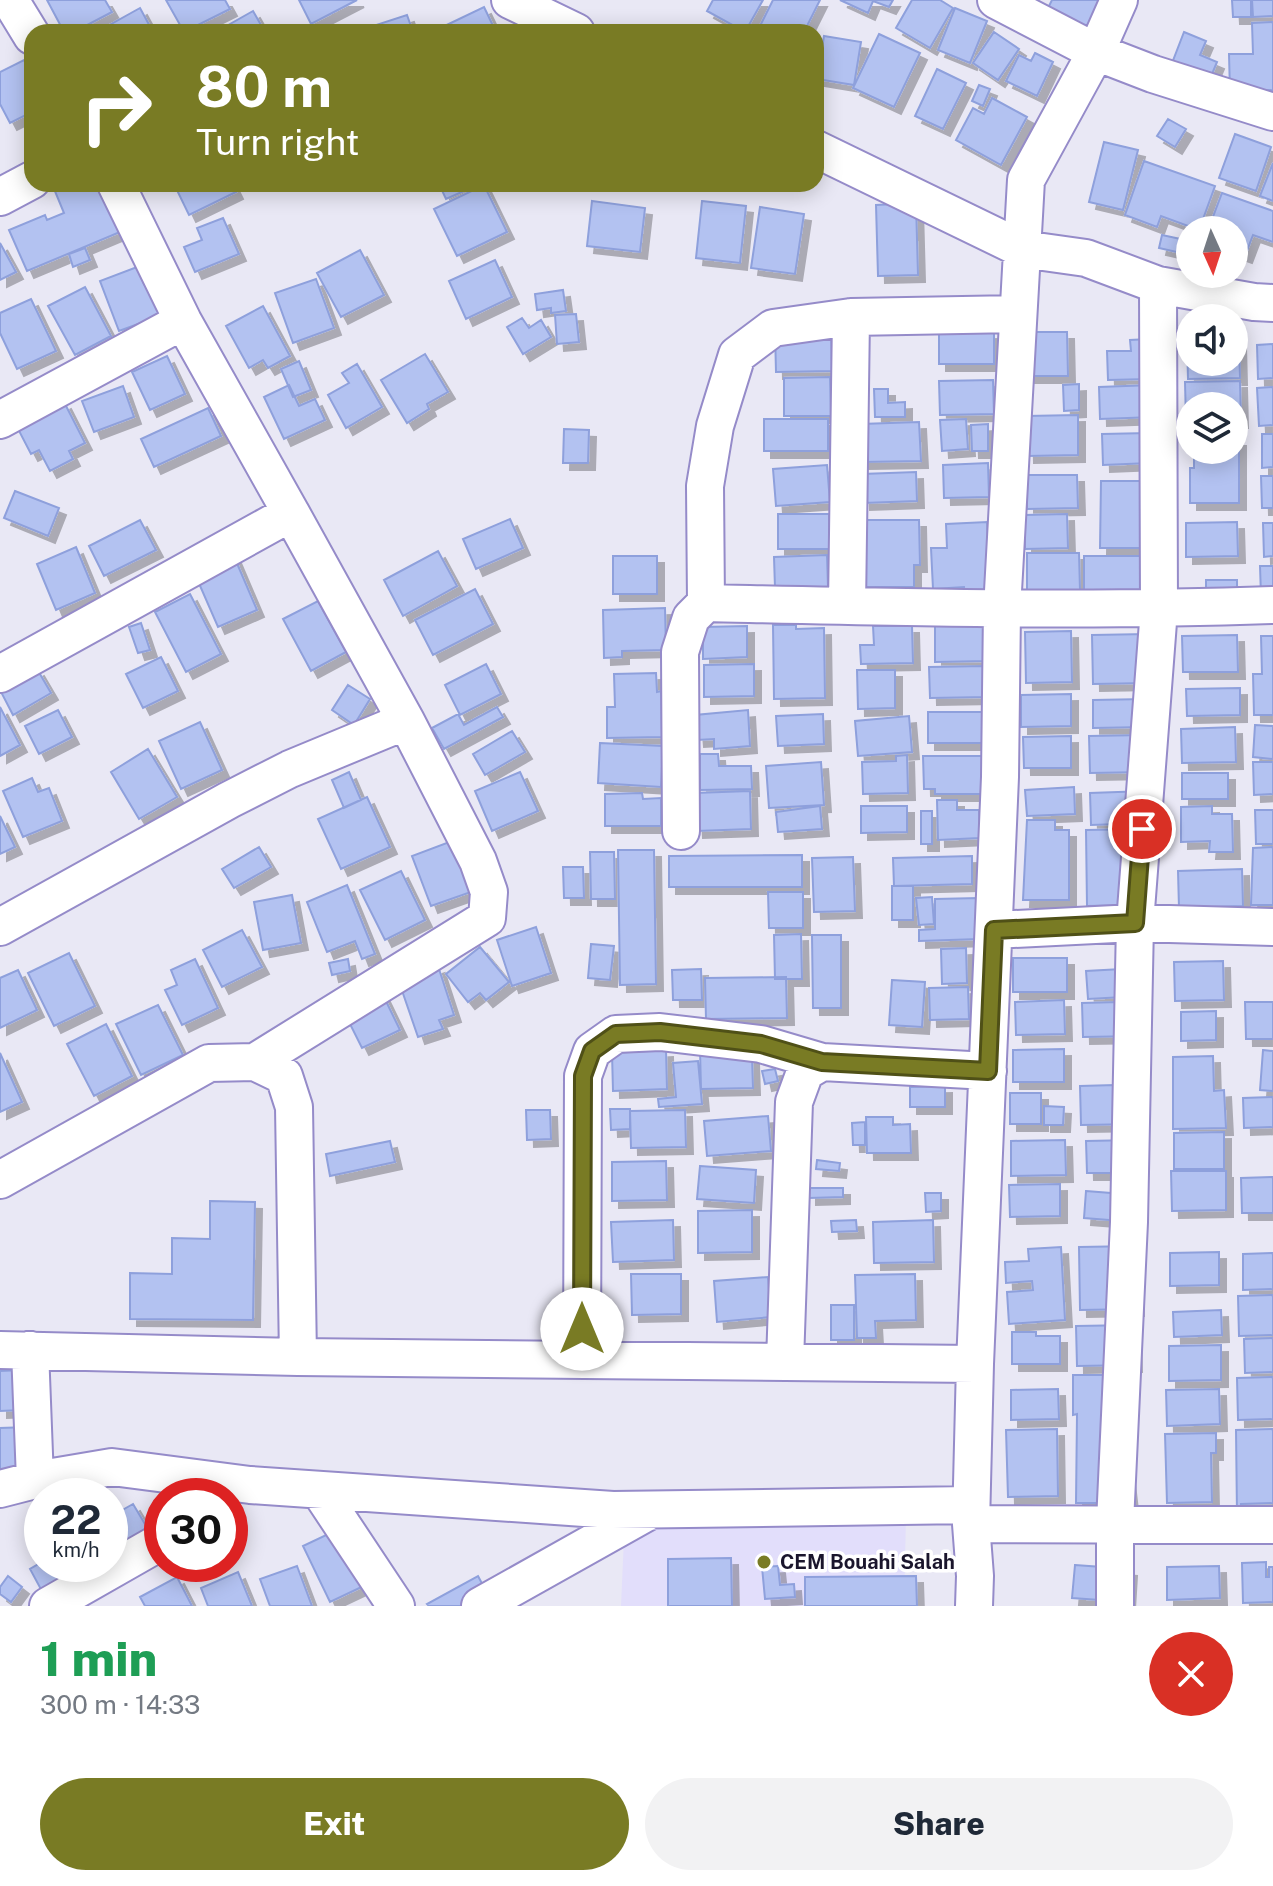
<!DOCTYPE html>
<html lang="en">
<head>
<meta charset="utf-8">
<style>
	body { margin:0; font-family:"Public Sans",sans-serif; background:#f2f2f3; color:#1f2937; height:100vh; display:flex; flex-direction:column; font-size:30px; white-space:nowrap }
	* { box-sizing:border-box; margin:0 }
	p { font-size:26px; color:#747a83 }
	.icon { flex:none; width:44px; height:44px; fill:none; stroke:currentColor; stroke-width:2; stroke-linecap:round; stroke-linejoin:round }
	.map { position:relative; height:1606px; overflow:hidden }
	.sheet { display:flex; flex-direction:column; background:#fff; flex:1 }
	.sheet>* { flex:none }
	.top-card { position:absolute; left:24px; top:24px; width:800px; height:168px; border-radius:24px; box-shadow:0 4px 20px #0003; background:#797b24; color:#fff; overflow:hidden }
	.needle { width:52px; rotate:177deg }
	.controls { position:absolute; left:1176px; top:216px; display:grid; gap:16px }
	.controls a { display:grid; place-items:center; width:72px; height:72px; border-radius:50%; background:#fff; box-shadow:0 4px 20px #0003; font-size:40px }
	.speed { position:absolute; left:24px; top:1478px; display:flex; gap:16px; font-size:40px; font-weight:700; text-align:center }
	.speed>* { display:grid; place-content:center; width:104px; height:104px; border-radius:50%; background:#fff; box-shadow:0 4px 20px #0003; line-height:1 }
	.speed small { font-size:20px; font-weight:400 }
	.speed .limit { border:12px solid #d22; background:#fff; color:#111 }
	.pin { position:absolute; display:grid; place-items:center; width:68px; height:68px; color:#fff; margin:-34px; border:4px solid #fff; border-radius:50%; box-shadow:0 2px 8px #0007 }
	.me { position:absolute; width:88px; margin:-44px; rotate:0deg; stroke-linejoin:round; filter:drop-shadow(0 0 6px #0008) }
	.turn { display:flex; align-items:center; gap:28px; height:168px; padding:0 40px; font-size:36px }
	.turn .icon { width:104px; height:104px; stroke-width:2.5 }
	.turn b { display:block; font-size:56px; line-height:68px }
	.round { display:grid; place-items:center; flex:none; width:84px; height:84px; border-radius:42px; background:#f2f2f3 }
	.overview { display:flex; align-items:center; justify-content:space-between; height:136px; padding:0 40px }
	h1 { font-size:48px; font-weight:800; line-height:60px; color:#1e9e55 }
	.cta { display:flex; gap:16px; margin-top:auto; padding:16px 40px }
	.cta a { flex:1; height:92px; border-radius:48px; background:#797b24; color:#fff; font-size:32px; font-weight:800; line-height:92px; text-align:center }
	.cta a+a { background:#f2f2f3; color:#1f2937 }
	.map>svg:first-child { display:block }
	.built { fill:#e2defb }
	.building { fill:#b3c2f1; stroke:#8ea0dc; stroke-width:2; filter:url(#shadow) }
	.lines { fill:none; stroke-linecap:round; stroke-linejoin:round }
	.minor-casing { stroke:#958bc9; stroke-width:40 }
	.minor { stroke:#fff; stroke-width:36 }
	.route-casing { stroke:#4f5017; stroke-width:20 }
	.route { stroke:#797b24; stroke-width:14 }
	.poi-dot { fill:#797b24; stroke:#fff; stroke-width:3 }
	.labels { text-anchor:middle; stroke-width:7; stroke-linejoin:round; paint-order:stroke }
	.poi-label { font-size:20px; font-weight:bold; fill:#1a152c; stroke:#fff; text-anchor:start }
</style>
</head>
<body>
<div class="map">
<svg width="1273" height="1606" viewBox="0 0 1273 1606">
	<defs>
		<filter id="shadow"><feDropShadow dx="7" dy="7" stdDeviation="0" flood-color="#0004"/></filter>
	</defs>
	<rect width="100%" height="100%" fill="#e9e8f5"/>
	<path class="built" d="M625,1515l281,2 -2,89h-283z"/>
	<path class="building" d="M47,0h58l7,12 -38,20h-10z
		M166,0h59l5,9 -46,23z
		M299,0h58l-46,24z
		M713,0h50l-18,32 -38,-21z
		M773,0h47l-16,32h-47z
		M840,0h53l-4,7 -16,-6 -5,12z
		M912,0h28l13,8 -23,40 -34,-20z
		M1052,0h53l-19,33 -39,-23z
		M1232,0h19v17h-18z
		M1252,0h21v16l-20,1z
		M484,7l12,25h-64z
		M140,8l13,24h-56z
		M955,8l32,13 -17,42 -32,-13z
		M253,11l12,21h-49z
		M407,15l6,17h-34l-3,-7z
		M1273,22v68l-43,2 -1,-38h24l-1,-31z
		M994,32l25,17 -21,31 -25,-17z
		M1184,32l22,9 -6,14 17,7 -10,24 -38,-15z
		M879,34l41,19 -26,54 -41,-19z
		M824,36l37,6 -7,43 -37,-6z
		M1035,53l18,9 -16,34 -31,-15 13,-26 12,6z
		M24,60l8,16v36l-22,11 -10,-19v-32z
		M937,69l29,14 -23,46 -28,-13z
		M979,85l11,4 -7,17 -11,-5z
		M992,98l35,19 -26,48 -45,-25 17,-32 11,6z
		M1168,119l18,10 -11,18 -18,-11z
		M1235,134l36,13 -15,44 -37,-13z
		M1104,142l34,8 -15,60 -34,-8z
		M1144,161l71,25 -16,44 -38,-14 -4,11 -32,-12z
		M1273,163v38l-13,-5z
		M52,184h47l21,48 -93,39 -18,-41 36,-15 2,5 17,-7z
		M174,184h58l4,8 -47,23z
		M439,184h41l-34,15z
		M484,185l23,47 -50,24 -23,-47z
		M1222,193l51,18v31l-20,-7 -8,21 -11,-4v-22h-26z
		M592,201l53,7 -5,44 -53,-6z
		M702,201l44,5 -6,57 -44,-5z
		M916,203l2,72 -40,1 -2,-71z
		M760,207l44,7 -9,60 -44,-6z
		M223,218l16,36 -44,18 -11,-25 18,-7 -5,-12z
		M1162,235l28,6v14l-31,-7z
		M0,243l16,29 -16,8z
		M85,248l5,12 -17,7 -4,-13z
		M360,250l24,45 -43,22 -24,-44z
		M495,260l17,37 -46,22 -17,-38z
		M137,267l7,17 4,-1 12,33 -41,15 -19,-50z
		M316,279l18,49 -41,15 -18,-50z
		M85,287l26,49 -36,19 -27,-49z
		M563,290l3,21 -15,2v-5l-14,2 -2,-16z
		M31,299l25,52 -39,18 -17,-36v-20z
		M263,306l27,50 -22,12 -5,-8 -14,8 -23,-42z
		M576,314l3,28 -22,2 -2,-29z
		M522,318l7,10 12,-8 10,17 -28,17 -16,-27z
		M831,331l1,40 -56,1 -1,-40z
		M994,332v32h-55v-31z
		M1026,332h41l1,44h-41z
		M1149,339l1,40 -42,1 -1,-29h24l-1,-11z
		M1234,340h5l1,38 -52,1 -1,-38h3v21h44z
		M1273,344v34l-15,1 -1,-34z
		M425,354l23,38 -21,12 2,5 -22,14 -26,-43z
		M167,356l18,38 -35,16 -18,-38z
		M299,361l12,29 -18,7 -12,-28z
		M357,364l25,43 -36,21 -18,-33 21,-12 -7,-10z
		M830,377l1,39h-47v-38z
		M993,380l1,34 -54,1 -1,-34z
		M1240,381l1,40h-7v-15h-44v16h-4l-1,-40z
		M1079,384v26l-15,1 -1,-26z
		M289,385l10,21 16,-7 10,21 -41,19 -20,-42z
		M1153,385l2,32 -55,2 -1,-32z
		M123,386l11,31 -40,15 -12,-31z
		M1273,387v38l-14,1 -2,-38z
		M874,389h14v14l17,-1v15h-30z
		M64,402l21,41 -16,8 4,8 -23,12 -11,-21 -8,4 -14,-27z
		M208,408l13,28 -67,31 -13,-28z
		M1078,415v40l-51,1 -1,-40z
		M764,419h64v32h-64z
		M966,419l2,30 -26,2 -2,-31z
		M919,422l2,39 -59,1 -1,-38z
		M988,424v27h-16l-1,-26z
		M564,429l25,1 -1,33h-25z
		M1149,433l1,30 -47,2 -1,-31z
		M1262,434h11v33l-11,1z
		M1234,439h5v64h-49v-35h4v-18h40z
		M988,463l1,34 -45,1 -1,-33z
		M827,465l3,37 -54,4 -3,-37z
		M916,472l1,29 -54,2 -1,-29z
		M1027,475h50l1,33 -51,1z
		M1261,476h12v32h-11z
		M1101,481h47v67h-48z
		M15,491l44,17 -11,28 -44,-18z
		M778,514h51v35h-51z
		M1067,514l1,34 -43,1v-34z
		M510,519l13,29 -47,21 -13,-30z
		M140,520l16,30 -52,26 -15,-30z
		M862,520h57l1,45h-6v22h-51z
		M987,522l3,73 -25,1 -1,-9 -31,2 -2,-41h16l-1,-24z
		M1237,522l1,34 -52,1v-34z
		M1263,523h10v33l-9,1z
		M76,547l19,46 -39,17 -19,-46z
		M438,551l19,35 -54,30 -19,-36z
		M1027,553h52l1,37h-18v5l-35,-1z
		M233,554l24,56 -39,17 -24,-55z
		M827,555l1,32 -53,1 -1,-31z
		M613,556h44v38h-44z
		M1084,556h68v44l-68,1z
		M1260,566h13v30h-12z
		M1206,580h31v21l-31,1z
		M475,589l18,35 -60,31 -18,-35z
		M190,594l31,60 -35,18 -31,-60z
		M318,601l28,51 -35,19 -28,-52z
		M665,608l1,42 -44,1v6l-18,1 -1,-48z
		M141,623l9,27 -12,3 -9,-26z
		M773,625h23v4l28,-1 1,70 -51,1z
		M987,625v36l-52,1v-36z
		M747,626v31l-44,2v-32z
		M873,626h39l1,37 -52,1 -1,-19h14z
		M1071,631l1,51 -46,1 -1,-51z
		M1148,634v49l-55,1 -1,-49z
		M1237,635l1,37h-55l-1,-36z
		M1261,636h12v79h-19l-1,-41h9z
		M161,657l17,34 -35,17 -17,-34z
		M486,664l15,30 -41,21 -15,-30z
		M754,664v32l-50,1v-32z
		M986,666l1,31 -57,1 -1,-31z
		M37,669l14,24 -38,22 -13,-25z
		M857,670h38v38l-37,1z
		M656,673l1,19 4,-1 1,46 -55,1v-31h8l-1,-33z
		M348,685l22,14 -16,26 -22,-15z
		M1240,688v27l-53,1 -1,-27z
		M1071,694v32l-50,1v-32z
		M1146,699v28l-53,1v-28z
		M0,707l20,38 -20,11z
		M497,707l6,10 -59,32 -12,-21 26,-14 6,11z
		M58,710l14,27 -33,17 -14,-28z
		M748,710l2,36 -36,3v-10l-17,1 -2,-25z
		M928,712h58v31h-58z
		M823,714l1,30 -46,2 -2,-30z
		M909,716l3,36 -54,4 -3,-35z
		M200,722l22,48 -41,19 -22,-48z
		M1255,725l18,1v33l-20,-2z
		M1235,727l1,35 -54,1 -1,-34z
		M512,731l13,21 -40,23 -12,-21z
		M1144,735l1,37 -55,1 -1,-37z
		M1071,736v32h-47l-1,-31z
		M600,743l63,3 -2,41 -63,-4z
		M148,749l29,48 -38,22 -28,-47z
		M700,754h18l1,12h32l1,23 -52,1z
		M907,755l1,38 -45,1 -1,-32 34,-1v-5z
		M923,756h62v38h-50v-5h-11z
		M821,762l3,43 -55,3 -3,-42z
		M1253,762h20v32l-19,1z
		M349,772l12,28 -17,8 -12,-28z
		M520,772l18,39 -46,20 -17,-40z
		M1182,773h46v26h-46z
		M32,778l6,14 11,-4 13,33 -39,16 -20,-46z
		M1074,787l1,27 -48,2 -2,-26z
		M750,791l1,38 -55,2 -2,-38z
		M1146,791l1,32 -56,2 -1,-32z
		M642,793l1,6 18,-1v28h-56v-32z
		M367,797l23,50 -49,22 -23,-50z
		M937,800h20v10h22l1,28 -42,2z
		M820,806l2,23 -44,3 -2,-20z
		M861,806h46v26l-46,1z
		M1212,806v8h20l1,38h-24l1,-11 -29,1v-35z
		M1255,810h18v34h-17z
		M921,811h11v33h-11z
		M0,816l15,31 -15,7z
		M1027,820h28v10h14v70h-46z
		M1145,829v76l-58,1 -1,-76z
		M452,841l19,51 -40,14 -19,-50z
		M259,847l12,20 -37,21 -12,-19z
		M1273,847v58h-22l2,-57z
		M618,850h36l2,134 -36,1z
		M590,852h24l1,47h-24z
		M802,855v32h-133v-31z
		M972,856v28l-78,2 -1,-28z
		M853,857l2,54 -41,1 -2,-54z
		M563,867h20l1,31h-20z
		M1242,869l1,37 -64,2 -1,-37z
		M401,871l24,49 -40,20 -25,-50z
		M347,885l28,69 -13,5 -7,-18 -28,11 -20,-50z
		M892,886h21v34h-21z
		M768,892h35v36h-34z
		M292,895l9,48 -38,7 -9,-48z
		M932,897l2,27 -15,1 -3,-27z
		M979,898l1,41 -61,2v-11l16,-1v-30z
		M536,927l15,46 -39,13 -15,-46z
		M242,930l20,37 -40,20 -19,-37z
		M801,934l1,45h-27l-1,-44z
		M812,935h29v73h-28z
		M591,944l23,2 -4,34 -22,-2z
		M480,947l29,35 -23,18 -6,-7 -12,9 -22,-28z
		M966,948l1,35 -25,1 -1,-35z
		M69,953l26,53 -41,20 -26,-53z
		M1013,958h54v34h-54z
		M195,959l23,49 -36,17 -17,-35 12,-5 -6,-15z
		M348,959l2,12 -18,4 -3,-12z
		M1223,961l1,39 -49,1 -1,-39z
		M438,966l16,49 -15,5 4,9 -25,8 -20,-58z
		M1140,968l2,28 -54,3 -2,-28z
		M701,969l1,31h-29l-1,-30z
		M18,970l19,40 -37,18v-50z
		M786,977l1,41 -81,1 -1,-41z
		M892,980l33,2 -3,45 -33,-2z
		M968,987l1,32 -39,1 -1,-32z
		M382,993l18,37 -38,18 -18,-36z
		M1064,1000l1,34 -49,1 -1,-33z
		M1119,1002l22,34 -58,1 -1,-34z
		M1245,1002h28v37h-27z
		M158,1005l25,50 -42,20 -25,-51z
		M1216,1011v29l-35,1v-29z
		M106,1024l26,52 -38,20 -27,-52z
		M1064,1049v33h-51v-32z
		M666,1050l1,39 -54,2 -1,-38z
		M700,1050h20v7h32l1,31 -52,1z
		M1263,1050l10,1v40l-13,-1z
		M0,1053l22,49 -22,10z
		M1213,1056l1,35 10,-1 2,38 -53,1v-72z
		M698,1061l4,43 -43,3 -1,-8 18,-2 -3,-34z
		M775,1069l3,12 -13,3 -3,-13z
		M1115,1085l24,39 -58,1 -1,-39z
		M945,1086v21h-35v-20z
		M1010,1093h31v31h-31z
		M1273,1097v30l-29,1 -1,-30z
		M1044,1106l20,1 -1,18h-19z
		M610,1109h20v20l-19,1z
		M526,1110h24l1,29 -24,1z
		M685,1110l1,37 -55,1 -1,-37z
		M768,1116l3,35 -64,5 -3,-35z
		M866,1117h27v8l17,-1 1,29h-44z
		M865,1122v23h-12l-1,-22z
		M1224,1132v37h-50v-36z
		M1065,1140l1,35 -55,1v-35z
		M1135,1140l1,33h-49l-1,-32z
		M390,1141l5,21 -65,14 -4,-22z
		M817,1160l23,3 -1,8 -23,-2z
		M666,1161l1,39 -55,1v-39z
		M700,1166l56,4 -2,33 -57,-4z
		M1171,1171h55v39l-54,1z
		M1273,1177v36h-31l-1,-35z
		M1060,1184v32l-50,1 -1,-32z
		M809,1188h34v9l-34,1z
		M1086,1191l50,4 -2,27 -50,-4z
		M925,1193h16v18l-15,1z
		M210,1201l45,1 -2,118 -123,-1v-46l42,1v-36l38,1z
		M752,1210v42l-54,1v-42z
		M673,1220l1,40 -61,2 -2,-40z
		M856,1220l1,11 -25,1 -1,-11z
		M933,1220l1,42 -60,1 -1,-41z
		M1136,1246l1,63 -57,1 -1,-63z
		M1061,1247l4,73 -56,4 -2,-32 26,-2 -1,-9 -26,2 -1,-21 24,-1 -1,-12z
		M1219,1252v33l-49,1v-33z
		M1273,1253v36l-30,1v-36z
		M631,1274h50v40l-49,1z
		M915,1274l1,46 -41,1 1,17h-19l-2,-63z
		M768,1277l3,40 -54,5 -3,-41z
		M1273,1295v40l-34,1 -1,-40z
		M831,1305h23v35h-23z
		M1221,1310l1,25 -48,2 -1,-25z
		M1134,1325l1,40 -58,1 -1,-40z
		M1012,1332h24v4h24v28h-48z
		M1273,1338v34l-28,1 -1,-34z
		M1221,1345v35l-52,1v-35z
		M22,1370l1,40 -23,1v-40z
		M1073,1375h43l15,128h-55l1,-89 -4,1z
		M1273,1377v42l-35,1 -1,-42z
		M1058,1389l1,30 -48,1v-30z
		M1219,1389l1,35 -53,2 -1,-36z
		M29,1427l2,46 -31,1v-46z
		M1057,1429l1,67 -50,1 -2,-67z
		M1273,1429v74l-32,1v11h-4l-1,-85z
		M1216,1433v20h-5l1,49 -45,1 -2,-69z
		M133,1504l25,42 -48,18v-47z
		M343,1527l27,56 -40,19 -27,-56z
		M731,1558l1,48h-64v-47z
		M42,1562l33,2 13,23 -38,19 -20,-37z
		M1266,1562v15h3v-10h4v35l-30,1 -1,-40z
		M1075,1565l55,4 -2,33 -56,-4z
		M297,1566l15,40h-42l-10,-27z
		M778,1566l2,19 14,-1 1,13 -30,2 -3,-32z
		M1219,1566l1,32 -53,2v-33z
		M238,1572l14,34h-44l-7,-18z
		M8,1576l14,11 -11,15 -11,-8v-7z
		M478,1576l16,30h-65l-2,-2z
		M916,1576l1,30h-112v-29z
		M177,1577l15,29h-47l-5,-9z"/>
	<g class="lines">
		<defs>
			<path id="minor" d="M10,0l22,36
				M510,0l66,32
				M996,0l100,52 57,22 120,38
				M816,149l206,100 64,9 72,27 96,17 19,1
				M0,197l32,-17
				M0,420l183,-99
				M706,603l-1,-117 10,-60 22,-71 36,-27 78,-11 167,-3
				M847,606l4,-289
				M0,674l291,-161 -108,-192 -67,-137
				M681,831l-1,-179 11,-34 15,-15c189,4 378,9 567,2
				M0,927l229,-127 61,-31 116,-48
				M994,930l141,-7 138,4
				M255,1062l232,-144 2,-26 -11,-31 -72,-140 -115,-208
				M0,1180l209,-117 46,-1 29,14 10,31 4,250
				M0,1350l298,7 677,7
				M30,1350l5,130
				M582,1360l1,-284 9,-25 24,-17 44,-2 101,12 61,18
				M785,1362l9,-260 11,-30 17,-10 166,9
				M0,1489l35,-9 77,-13 138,18 363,25 358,-5
				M319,1490l77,116
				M971,1524l302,1
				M48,1606l114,-65
				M480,1606l171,-96
				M974,1606l1,-30 -4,-52 4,-160 25,-587 2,-168 24,-429 70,-128 23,-52
				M1115,1606v-83l14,-301 6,-299 24,-314 -1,-324"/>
		</defs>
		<use href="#minor" class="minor-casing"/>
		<use href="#minor" class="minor"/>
	</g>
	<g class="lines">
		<defs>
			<path id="route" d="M582,1329l1,-253 9,-25 24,-17 44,-2 101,12 61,18 166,9 6,-141 141,-7 7,-94"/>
		</defs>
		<use href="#route" class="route-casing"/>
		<use href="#route" class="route"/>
	</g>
	<circle class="poi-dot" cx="764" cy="1562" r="8"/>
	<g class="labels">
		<g class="poi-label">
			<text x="780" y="1569">CEM Bouahi Salah</text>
		</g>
	</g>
</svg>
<div class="controls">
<a><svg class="needle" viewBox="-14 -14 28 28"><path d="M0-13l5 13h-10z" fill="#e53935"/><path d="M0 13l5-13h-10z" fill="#747a83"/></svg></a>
<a><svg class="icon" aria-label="sound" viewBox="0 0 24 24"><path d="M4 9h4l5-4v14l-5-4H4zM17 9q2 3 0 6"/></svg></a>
<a><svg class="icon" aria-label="layers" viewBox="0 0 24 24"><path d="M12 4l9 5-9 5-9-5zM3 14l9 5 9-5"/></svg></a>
</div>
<div class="speed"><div>22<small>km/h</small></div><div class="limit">30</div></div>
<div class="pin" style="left:1142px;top:829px;background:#d93025"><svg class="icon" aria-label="arrive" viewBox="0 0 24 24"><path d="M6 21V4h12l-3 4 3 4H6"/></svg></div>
<svg class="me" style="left:582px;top:1329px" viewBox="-20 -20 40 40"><circle r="19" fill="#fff"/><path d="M0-13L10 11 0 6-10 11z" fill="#797b24"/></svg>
<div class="top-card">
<div class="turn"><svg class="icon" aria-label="right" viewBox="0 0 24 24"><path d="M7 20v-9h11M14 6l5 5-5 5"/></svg><div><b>80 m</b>Turn right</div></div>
</div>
</div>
<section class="sheet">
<div class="overview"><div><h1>1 min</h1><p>300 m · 14:33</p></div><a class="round" style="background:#d93025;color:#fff"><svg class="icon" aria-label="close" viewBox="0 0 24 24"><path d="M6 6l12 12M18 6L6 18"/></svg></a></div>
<div class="cta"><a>Exit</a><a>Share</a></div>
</section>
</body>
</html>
